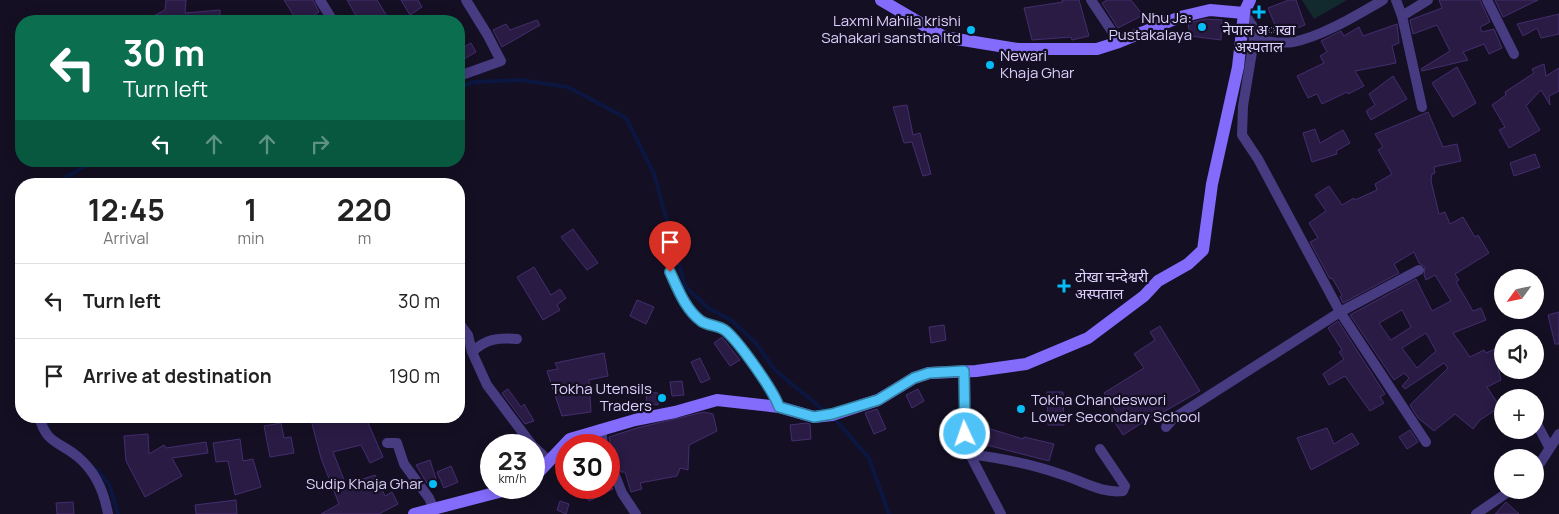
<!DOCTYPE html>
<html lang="en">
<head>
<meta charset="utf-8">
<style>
	body { margin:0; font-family:Manrope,"Noto Sans Devanagari",sans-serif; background:#f2f2f2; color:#222; height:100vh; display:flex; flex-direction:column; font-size:19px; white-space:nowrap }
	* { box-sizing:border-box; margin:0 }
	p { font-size:16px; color:#767676 }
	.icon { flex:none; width:28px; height:28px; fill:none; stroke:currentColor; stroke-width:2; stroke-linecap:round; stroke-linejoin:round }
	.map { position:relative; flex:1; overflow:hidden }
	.drawer { position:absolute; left:15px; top:178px; width:450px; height:245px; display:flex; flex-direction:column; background:#fff; border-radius:20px; box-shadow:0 2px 12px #0003 }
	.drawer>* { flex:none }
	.banner { position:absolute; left:15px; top:15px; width:450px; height:152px; border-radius:20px; box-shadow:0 2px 12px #0003; background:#0b6e4f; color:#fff; overflow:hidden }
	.needle { width:32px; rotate:237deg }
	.controls { position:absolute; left:1494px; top:269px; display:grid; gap:10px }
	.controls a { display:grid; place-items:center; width:50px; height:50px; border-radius:50%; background:#fff; box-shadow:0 2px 12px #0003; font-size:25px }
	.speed { position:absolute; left:480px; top:434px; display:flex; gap:10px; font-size:25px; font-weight:700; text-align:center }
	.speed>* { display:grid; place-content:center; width:65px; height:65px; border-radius:50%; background:#fff; box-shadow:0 2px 12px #0003; line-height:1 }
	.speed small { font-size:12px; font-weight:400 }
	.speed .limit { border:8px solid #d22; background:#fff; color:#111 }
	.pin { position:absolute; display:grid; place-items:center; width:42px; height:42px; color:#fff; margin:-51px -21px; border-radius:50% 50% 50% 0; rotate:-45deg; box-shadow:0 0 5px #0007 }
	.pin .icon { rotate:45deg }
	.me { position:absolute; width:55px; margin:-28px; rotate:357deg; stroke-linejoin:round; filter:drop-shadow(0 0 4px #0008) }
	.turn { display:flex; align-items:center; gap:18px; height:105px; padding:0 25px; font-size:22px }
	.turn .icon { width:65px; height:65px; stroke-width:2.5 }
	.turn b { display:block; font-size:35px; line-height:42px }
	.lanes { display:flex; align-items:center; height:48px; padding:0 25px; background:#0003; justify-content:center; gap:25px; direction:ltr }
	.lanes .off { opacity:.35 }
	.eta { display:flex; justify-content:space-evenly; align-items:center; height:85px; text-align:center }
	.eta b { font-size:30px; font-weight:700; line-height:35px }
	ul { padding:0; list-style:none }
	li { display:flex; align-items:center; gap:15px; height:75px; padding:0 25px; border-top:1px solid #e0e0e0 }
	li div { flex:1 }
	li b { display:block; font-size:19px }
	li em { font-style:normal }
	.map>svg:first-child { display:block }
	.green { fill:#122a2d }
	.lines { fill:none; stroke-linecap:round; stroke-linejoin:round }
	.stream { stroke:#0b1740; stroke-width:4 }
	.building { fill:#291b44; stroke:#442e6f; fill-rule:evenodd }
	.street { stroke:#473b81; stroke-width:10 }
	.secondary { stroke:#836bfc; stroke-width:12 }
	.route-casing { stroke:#337fa1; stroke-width:12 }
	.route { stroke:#4fc3f7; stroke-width:9 }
	.poi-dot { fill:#05bdf7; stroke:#150f23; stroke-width:2 }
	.labels { text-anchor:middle; stroke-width:4.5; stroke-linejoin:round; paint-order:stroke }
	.poi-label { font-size:15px; fill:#ddd2fe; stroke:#150f23; text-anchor:end }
</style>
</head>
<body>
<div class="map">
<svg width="1559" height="514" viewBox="0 0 1559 514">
	<rect width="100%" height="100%" fill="#150f23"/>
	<path class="green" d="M1302,0h45l-33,19z"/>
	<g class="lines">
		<path class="stream" d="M459,87l15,-5 46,-2 48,7 58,31 28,56 31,112 23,22 23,12 24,22 20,28 52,43
			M62,184l4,-7 28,-16
			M46,416l2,13
			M833,417l36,41 20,56
			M95,468l14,16 9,30"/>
	</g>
	<path class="building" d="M166,0h20l-1,13 35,-3v11h-76l21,-11z
		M284,0h29l6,12 -14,9h-8z
		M347,0h30l13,21h-31z
		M401,0h17l4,7 -12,8z
		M1062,0h17l10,36 -17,4 -1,-3 -39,3 -8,-32 39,-6z
		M1107,0h24l12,15 -25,13 -16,-25z
		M1289,0h7l9,25 -26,10 -11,-27z
		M1439,0h41l10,22 -10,5 2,5 12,-3 8,19 -13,6 -5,-10 -21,8 5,8 -46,11 -1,-2 29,-18 -13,-26 -24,9 -3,-14 32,-12z
		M1495,0h43l-35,17z
		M1559,14v20l-18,4 -4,-10 -14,8 -6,-12z
		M1206,19l16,1 -1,20 -31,-4 -2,-13z
		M537,20l3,5 -38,22 -9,-17 13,-6 4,6z
		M1397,24l2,19 -7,3 4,17 -41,8 9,15 -16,8 -1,-2 -25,12 -5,-10 -9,4 -11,-22 27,-13 -4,-7 7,-4 -6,-11 20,-10 3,5 15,-9 4,9z
		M471,43l5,9 -17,10v-12z
		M1544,64l2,12 13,-8v23l-10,5 1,9 -9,-15 -15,16 14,24 -31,18 -10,-18 6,-3 -13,-22 14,-10 -1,-3 29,-19 -2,-4z
		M1457,67l19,36 -23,14 -21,-34z
		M1393,76l14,23 -36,21 -5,-9 9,-6 -6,-11z
		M907,105l6,30 7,-2 11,41 -8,2 -11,-34 -8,1 -11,-36z
		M1428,112l15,35 14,-3 4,17 -27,6 1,6 -3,1 -1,7 8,33 6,-2 5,12 13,-7 12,20 3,-2 11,18 -34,21 4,6 -3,2 17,29 8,-3 5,12 -33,13 17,24 14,-7 2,3 9,-4 6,12 -4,3 4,16 -14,7 13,20 -20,13 -7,9 -18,-15 -21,17 -16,-13 -8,-13 38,-37 -4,-5 -39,26 -3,-3 7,-8 -5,-5 -10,7 -44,-65 66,-36 16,32 19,-10 -16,-26 -9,5 -2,-5 1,-8 -6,-4 -5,-11 -20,12 5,9 -56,30 -3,-6 2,-2 -10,-17 -2,1 -20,-37 8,-4 -9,-15 17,-12 -11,-16 14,-9 13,19 12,-7 1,2 22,-10 -2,-6 17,-10 -14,-24 5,-3 -8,-13zM1402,310l9,17 -20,13 -12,-17zM1426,333l10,18 -19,17 -15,-20z
		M1315,129l5,14 23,-13 7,13 -14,8 1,3 -25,8 -9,-29z
		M1535,154l5,13 -26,9 -4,-13z
		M573,229l25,34 -11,7 -26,-33z
		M534,267l17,28 9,-6 6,9 -9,7 3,5 -17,10 -26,-43z
		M637,300l17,7 -8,17 -16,-8z
		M1559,312v32h-4l-7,-29z
		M1338,321l47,73 -5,3 4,6 -14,8 -25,-35 -16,9 -6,-11 21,-15 -5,-7 3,-2 -14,-22z
		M944,325l2,15 -15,3 -2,-16z
		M1160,326l40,65 -40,23 -1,-2 -36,23 -9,-14 6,-4 -16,-24 40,-25 -10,-14 21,-14 -5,-8z
		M722,337l18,23 -10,6 -16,-23z
		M604,353l4,23 -19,4 2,32 -29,4 -15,-45 11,-2 -3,-6z
		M700,358l10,21 -9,4 -10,-21z
		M682,381l2,14 -12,1 -2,-14z
		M508,389l13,18 3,-3 10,17 -9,3 -23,-31z
		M918,389l6,12 -12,7 -6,-13z
		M647,392l11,1v12l-12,-1z
		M1047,392h16l1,33h-16z
		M877,409l9,20 -12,5 -9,-21z
		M704,412l9,2 4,17 -28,14 -1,25 -8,-2 -3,8 -37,7 2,6 -11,3 -6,-20h-4l-9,-18 -3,-17 28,-9z
		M323,416h42l18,41 -13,6 -9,-18 -28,7 13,33 29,-10 10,21 7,-4 6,12 -19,10h-58l18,-10 -18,-46 -10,-38z
		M281,423l3,15 7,-1 3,16 -24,4 -6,-31z
		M806,423l4,1 1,15 -19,2 -2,-16z
		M984,427l39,12 1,-2 30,7 -5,17 -70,-18z
		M1327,428l7,16 18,-11 7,11 -48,26 -14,-32z
		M1410,430l8,12 -11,7 -8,-12z
		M148,434l1,20 15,-9 2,3 40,-6 2,11 -36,5 10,18 -37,21 -19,-36 -2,-25z
		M240,439l3,22 10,-2 8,28 -26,8 -7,-34 -12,1 -3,-19z
		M430,460l7,22 -9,3 -12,-20z
		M451,466l7,16 -14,6 -7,-16z
		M581,488h31l1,1 -24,12z
		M236,500l1,14h-41l-1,-9z
		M560,501l9,3 -3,10 -9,-4z
		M73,502l1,12h-17l-1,-11z
		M1506,502l13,12h-24z"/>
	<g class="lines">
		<path class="street" d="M320,0l13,21
			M1091,0l28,42
			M1396,0l6,16 20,91
			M1487,0l27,54
			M1244,13l8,12 2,15 -11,66 -1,29 16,24 82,153 86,130
			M1402,16l26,-16
			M1254,40c12,1 27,4 39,2 28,-5 64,-27 90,-42
			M459,76l42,-15 -14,-27 -21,-34
			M670,272c8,17 15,37 31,49 7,5 18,4 25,10 13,11 48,60 53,76
			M459,323l9,12 4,17 15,33 45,60
			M472,352c14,-13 26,-15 45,-13
			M965,371l1,76 35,67
			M1523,396l1,2
			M39,416c7,28 20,25 39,41 18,15 26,34 30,57
			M1535,420l14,27
			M1166,427l8,-9 166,-106 79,-42
			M601,429l2,16
			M387,443h10l7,21 25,34 4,9
			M534,447l14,13
			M969,454c31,4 62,10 91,20 21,6 41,20 63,17l2,-5 -25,-37
			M609,460l13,33 14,21
			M1535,471l24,-37
			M1476,514l35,-24"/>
		<path class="secondary" d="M881,0l63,37 74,12h79l22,-7 61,-25 30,-7 34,3
			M534,477l36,-38 65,-19 40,-8 42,-12 62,7 35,10 18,-2 46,-15 36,-22 15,-5 47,-2 50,-7 62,-26 56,-42 14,-15 30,-17 15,-14 9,-66 26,-117 6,-54 6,-13
			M414,514l100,-26"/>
	</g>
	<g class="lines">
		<defs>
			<path id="route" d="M670,272c8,17 15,37 31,49 7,5 18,4 25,10 13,11 48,60 53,76l35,10 18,-3 46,-14 36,-22 15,-5 35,-2 1,63"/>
		</defs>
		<use href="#route" class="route-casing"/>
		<use href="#route" class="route"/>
	</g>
	<g class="poi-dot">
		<path d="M1256.5 4.5h5v5h5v5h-5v5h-5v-5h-5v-5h5z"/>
		<circle cx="1202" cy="27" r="5"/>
		<circle cx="971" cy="30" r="5"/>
		<circle cx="990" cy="65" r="5"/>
		<path d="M1061.5 278.5h5v5h5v5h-5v5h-5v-5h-5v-5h5z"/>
		<circle cx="662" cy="398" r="5"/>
		<circle cx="1021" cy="409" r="5"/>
		<circle cx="433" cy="484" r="5"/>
	</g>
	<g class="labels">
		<g class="poi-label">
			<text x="1192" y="23">Nhu Ja:<tspan x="1192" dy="17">Pustakalaya</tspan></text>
			<text x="961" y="26">Laxmi Mahila krishi<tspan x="961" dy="17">Sahakari sanstha ltd</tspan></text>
			<text x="1259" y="35" text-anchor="middle">नेपाल अाखा<tspan x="1259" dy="17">अस्पताल</tspan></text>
			<text x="1000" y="61" text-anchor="start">Newari<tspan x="1000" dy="17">Khaja Ghar</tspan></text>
			<text x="1075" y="282" text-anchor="start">टोखा चन्देश्वरी<tspan x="1075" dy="17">अस्पताल</tspan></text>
			<text x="652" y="394">Tokha Utensils<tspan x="652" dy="17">Traders</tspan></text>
			<text x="1031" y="405" text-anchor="start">Tokha Chandeswori<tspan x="1031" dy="17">Lower Secondary School</tspan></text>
			<text x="423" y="489">Sudip Khaja Ghar</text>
		</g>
	</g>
</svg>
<div class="controls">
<a><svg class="needle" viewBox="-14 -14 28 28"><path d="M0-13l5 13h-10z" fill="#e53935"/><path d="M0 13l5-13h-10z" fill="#767676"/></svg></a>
<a><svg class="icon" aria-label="sound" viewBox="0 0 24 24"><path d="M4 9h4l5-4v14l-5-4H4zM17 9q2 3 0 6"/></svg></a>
<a>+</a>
<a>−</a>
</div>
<div class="speed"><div>23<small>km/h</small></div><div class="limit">30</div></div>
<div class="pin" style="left:670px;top:272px;background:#d93025"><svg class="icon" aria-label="arrive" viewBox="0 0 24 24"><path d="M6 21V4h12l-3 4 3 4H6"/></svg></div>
<svg class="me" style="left:965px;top:434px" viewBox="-20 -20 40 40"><circle r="17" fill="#4fc3f7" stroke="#fff" stroke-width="3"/><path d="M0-11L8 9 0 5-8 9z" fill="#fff"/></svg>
<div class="banner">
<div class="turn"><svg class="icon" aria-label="left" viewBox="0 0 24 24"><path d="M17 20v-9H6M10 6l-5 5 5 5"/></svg><div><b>30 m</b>Turn left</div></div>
<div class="lanes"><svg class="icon" aria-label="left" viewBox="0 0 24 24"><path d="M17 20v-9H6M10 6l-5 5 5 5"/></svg><svg class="icon off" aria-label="ahead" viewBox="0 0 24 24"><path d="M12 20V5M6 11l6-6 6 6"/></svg><svg class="icon off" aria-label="ahead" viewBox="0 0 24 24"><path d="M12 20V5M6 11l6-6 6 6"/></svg><svg class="icon off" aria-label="right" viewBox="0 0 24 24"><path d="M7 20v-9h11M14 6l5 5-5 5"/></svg></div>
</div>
<section class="drawer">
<div class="eta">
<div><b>12:45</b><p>Arrival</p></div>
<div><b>1</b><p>min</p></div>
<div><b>220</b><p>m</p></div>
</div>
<ul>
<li><svg class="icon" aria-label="left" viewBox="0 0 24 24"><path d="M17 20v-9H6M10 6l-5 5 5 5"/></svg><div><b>Turn left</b></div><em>30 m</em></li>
<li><svg class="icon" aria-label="arrive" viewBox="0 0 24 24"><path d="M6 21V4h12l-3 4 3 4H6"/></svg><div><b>Arrive at destination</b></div><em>190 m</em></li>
</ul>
</section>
</div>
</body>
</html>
